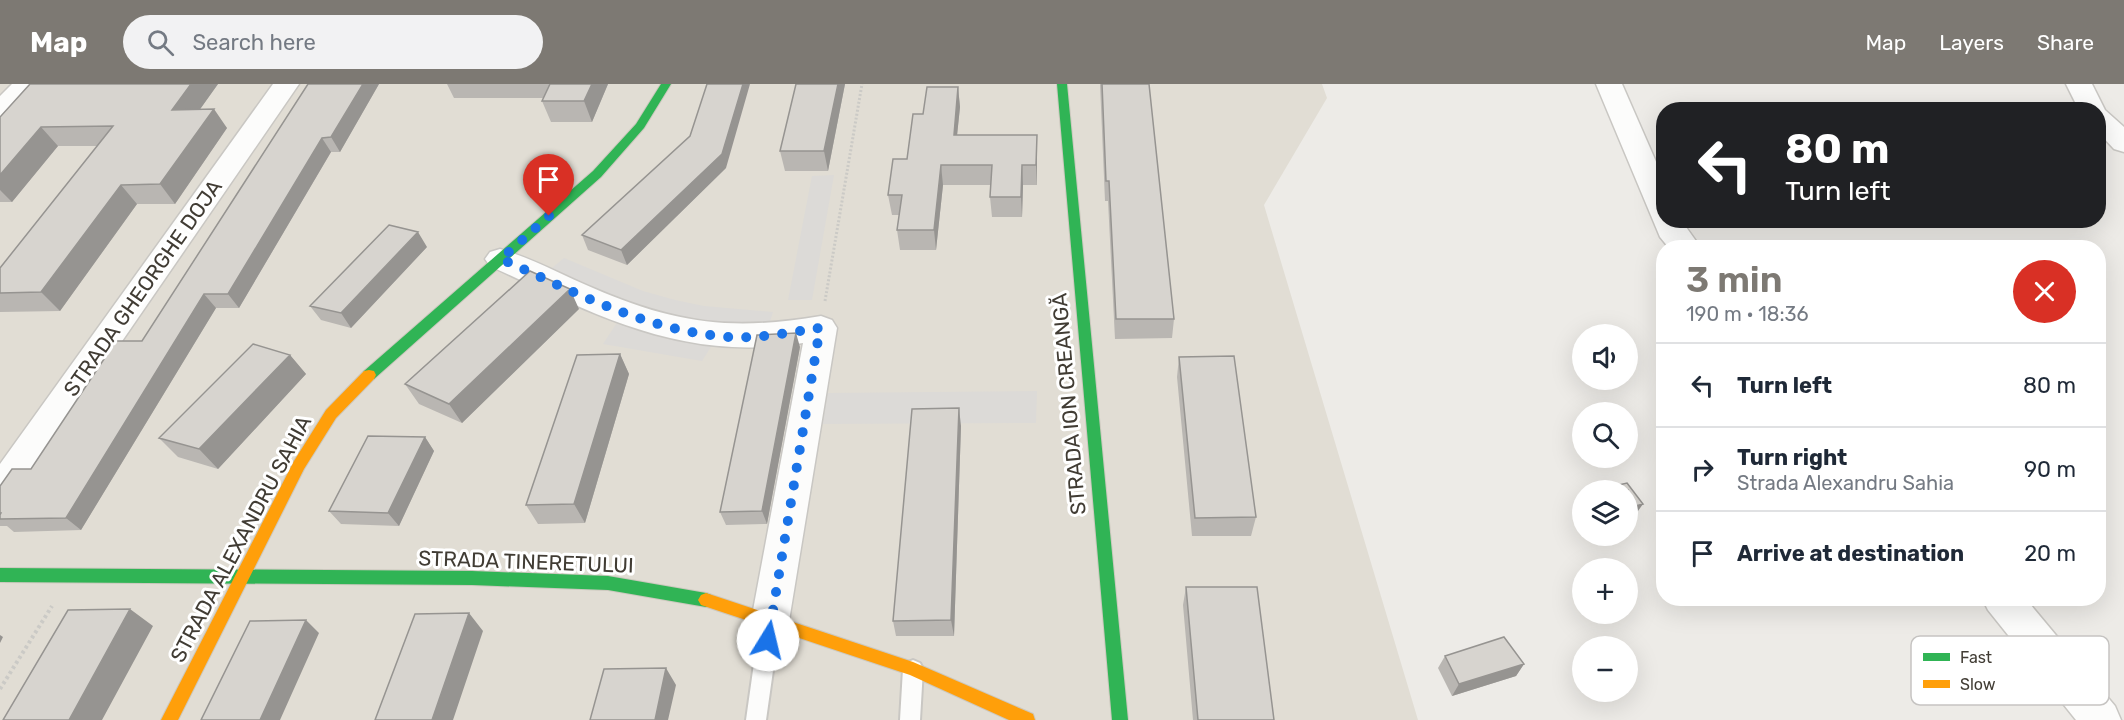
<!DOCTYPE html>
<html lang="en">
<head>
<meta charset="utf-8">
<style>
	body { margin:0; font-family:Rubik,sans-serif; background:#f2f2f3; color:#1f2937; height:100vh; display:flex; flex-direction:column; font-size:22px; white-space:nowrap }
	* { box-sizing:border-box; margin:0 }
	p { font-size:20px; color:#747a83 }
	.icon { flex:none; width:33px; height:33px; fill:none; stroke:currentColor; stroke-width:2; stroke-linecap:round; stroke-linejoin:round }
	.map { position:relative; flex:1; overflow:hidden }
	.panel { position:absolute; left:1656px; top:156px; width:450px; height:366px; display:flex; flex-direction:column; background:#fff; border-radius:24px; box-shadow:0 6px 24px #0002 }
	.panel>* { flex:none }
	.guide { position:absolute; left:1656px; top:18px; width:450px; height:126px; border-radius:24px; box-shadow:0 6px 24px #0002; background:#202124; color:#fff; overflow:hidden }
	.fabs { position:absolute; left:1572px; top:240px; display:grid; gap:12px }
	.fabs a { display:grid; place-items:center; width:66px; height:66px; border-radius:50%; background:#fff; box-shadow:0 6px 24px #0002; font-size:30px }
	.pin { position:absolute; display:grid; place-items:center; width:51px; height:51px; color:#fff; margin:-62px -26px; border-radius:50% 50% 50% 0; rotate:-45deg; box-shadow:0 0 6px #0007 }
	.pin .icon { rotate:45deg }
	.me { position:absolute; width:66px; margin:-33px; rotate:9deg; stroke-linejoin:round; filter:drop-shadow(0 0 4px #0008) }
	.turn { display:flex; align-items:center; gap:21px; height:126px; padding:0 30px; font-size:27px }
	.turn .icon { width:78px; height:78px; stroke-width:2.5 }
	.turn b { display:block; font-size:42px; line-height:51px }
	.round { display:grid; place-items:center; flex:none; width:63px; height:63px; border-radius:32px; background:#f2f2f3 }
	.summary { display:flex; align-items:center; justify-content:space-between; height:102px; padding:0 30px }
	h1 { font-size:36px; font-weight:600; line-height:45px; color:#7d7973 }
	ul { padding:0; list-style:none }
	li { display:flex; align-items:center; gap:18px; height:84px; padding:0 30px; border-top:2px solid #e0e1e3 }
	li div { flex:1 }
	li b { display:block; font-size:22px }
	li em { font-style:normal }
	header { display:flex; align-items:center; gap:36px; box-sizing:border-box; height:84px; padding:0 30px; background:#7d7973; color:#fff }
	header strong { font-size:28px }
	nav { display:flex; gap:33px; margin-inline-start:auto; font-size:21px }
	.search { width:420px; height:54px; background:#f2f2f3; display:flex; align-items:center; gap:15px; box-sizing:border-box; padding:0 21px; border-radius:33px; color:#747a83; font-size:22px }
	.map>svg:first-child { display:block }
	.residential { fill:#e1ddd4 }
	.parking { fill:#dcdad7 }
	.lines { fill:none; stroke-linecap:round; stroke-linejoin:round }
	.lane-casing { stroke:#c9c7c3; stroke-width:4 }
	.street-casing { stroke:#c9c7c3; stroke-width:3 }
	.fast-casing { stroke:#ccc8be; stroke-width:2 }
	.slow-casing { stroke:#ccc8be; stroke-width:2 }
	.path-far1 { stroke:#cbcac6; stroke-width:3; stroke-dasharray:2 2; stroke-linecap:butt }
	.path { stroke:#cbcac6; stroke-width:4; stroke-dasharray:3 3; stroke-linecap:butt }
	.lane { fill:#fcfcfb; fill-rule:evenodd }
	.street { fill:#fcfcfb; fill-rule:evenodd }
	.fast { fill:#30b455; fill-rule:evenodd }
	.slow { fill:#ff9f0a; fill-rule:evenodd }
	.wall { fill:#b9b6b2 }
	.shaded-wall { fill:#969491 }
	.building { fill:#d7d4cf; stroke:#969491; stroke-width:1.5 }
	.route { stroke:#1a73e8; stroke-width:10; stroke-dasharray:0 18 }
	.labels { text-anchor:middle; stroke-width:6; stroke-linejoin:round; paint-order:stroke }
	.street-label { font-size:21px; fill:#413c34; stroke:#fff }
	.key { fill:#fff; stroke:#c6c4c2; stroke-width:1.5 }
	.key-label { font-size:16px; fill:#413c34 }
</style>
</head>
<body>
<header>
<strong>Map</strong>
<div class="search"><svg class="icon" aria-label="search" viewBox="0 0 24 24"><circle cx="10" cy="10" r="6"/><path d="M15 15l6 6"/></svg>Search here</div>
<nav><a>Map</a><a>Layers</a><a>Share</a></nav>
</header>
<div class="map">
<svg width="2124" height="636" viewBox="0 0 2124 636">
	<rect width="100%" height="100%" fill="#edebe7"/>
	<path class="residential" d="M0,0h1322l5,14 -63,107 154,515h-1418z"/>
	<path class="parking" d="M834,91l-22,125h-24l24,-124z
		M564,174l79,33 32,9 29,6 69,6 -6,19 -105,-14 -116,-44z
		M616,240l98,18 -12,19 -99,-17z
		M1037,307l-1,32 -217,1 5,-31z"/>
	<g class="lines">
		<defs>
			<path id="lane" d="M770,528l7,3 3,6 -14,99h-20l14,-99 3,-6z
				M913,576l7,3 3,6 -3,51h-20l3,-51 3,-6z"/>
			<path id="street" d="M12,0h27l-30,34 -9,2v-24z
				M273,0h26l-287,417 -12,4v-41z
				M1596,0h26l42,96v40h17l20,28h-32l-9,-11z
				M2066,0h26l13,26 19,17v25l-10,-3 -16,-17v-22h-19z
				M500,165c32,9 62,26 93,39 83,36 139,43 228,28l11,4 5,8 -48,293 -6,12 -13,5 -13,-5 -6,-12 52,-278c-120,20 -209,-29 -313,-77l-5,-7 5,-7z
				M1982,514h43l90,108 6,14h-45l-88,-110z"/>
			<path id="fast" d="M661,0h10l-27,44 -43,49 -227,202h-10l-2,-4 2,-4 229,-200 43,-47z
				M1057,0h10l61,636h-16z
				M0,484l472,3 136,5 98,17 5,2 3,5 -3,5 -5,2 -98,-17 -136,-5 -472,-3z"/>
			<path id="slow" d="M369,286l5,1 2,4 -2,4 -38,39 -32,51 -126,251h-17l133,-259 32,-51 38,-39z
				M706,509l207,69 120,52 2,6h-26l-99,-45 -209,-70 -3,-5 3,-5z"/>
		</defs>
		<use href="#lane" class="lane-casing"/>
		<use href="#street" class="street-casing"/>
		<use href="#fast" class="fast-casing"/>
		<use href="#slow" class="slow-casing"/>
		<path class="path-far1" d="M825,217l37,-217"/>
		<path class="path" d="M0,605l52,-83"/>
		<use href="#lane" class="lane"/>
		<use href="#street" class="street"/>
		<use href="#fast" class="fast"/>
		<use href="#slow" class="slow"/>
	</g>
	<path class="wall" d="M30,0h188l-18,25 27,19 -52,76h-38l-77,107 -60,1v-44l97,-122h-39l-46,56h-12v-85z
		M308,0h71l-39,68h-9l-92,156h-23l-135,222 -67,2 -7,-6h-7v-40l31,-17 111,-128z
		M447,0h161l-16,38h-41l-9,-21 2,-3h-90z
		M796,0h49l-17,87h-43l-5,-20z
		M1100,0h49l25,235 -2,19 -57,1 -7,-138h-3z
		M958,3l2,20 -3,28h80v50h-14l-1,32h-30l-2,-20 1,-12h-48l-7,65h-36l-3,-20 2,-15h-7l-4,-20 19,-36 16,-45z
		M726,84l-99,97 -39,-15 -6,-15z
		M427,163l-76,81 -30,-8 -11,-14z
		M579,225l-117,114 -43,-19 -14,-20z
		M800,263l-33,177 -41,1 -6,-13z
		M620,270l9,20 -44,149 -47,1 -12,-19z
		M290,271l16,19 -88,95 -40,-12 -19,-19z
		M1179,273l77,160 -5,19h-59l-15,-159z
		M961,342l-7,210h-58l-3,-15z
		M425,353l9,14 -35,75 -58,-2 -12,-13z
		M1186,503l88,133h-81l-10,-115z
		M1445,572l79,8 -8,12 -64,20 -14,-28z"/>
	<path class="shaded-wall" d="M191,0h27l-32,45 -14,-19z
		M363,0h16l-39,68 -9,-15z
		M592,0h16l-16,38 -8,-21z
		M743,0h7l-24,84 -99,97 -6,-15z
		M838,0h7l-17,87 -4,-20z
		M958,3l2,20 -5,48 -1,-20z
		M214,25l13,19 -52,76 -15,-20z
		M41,43l17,19 -46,56 -12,-12v-15z
		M1037,51v50l-1,-20z
		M322,54l9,14 -92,156 -11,-14z
		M941,81l2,20 -7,65 -2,-20z
		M1022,81l1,20 -1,32 -1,-20z
		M121,101l16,19 -77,107 -19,-19z
		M418,148l9,15 -76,81 -10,-15z
		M570,205l9,20 -117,114 -13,-19z
		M204,210l12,14 -135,222 -15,-12z
		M796,249l4,14 -33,177 -5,-13z
		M620,270l9,20 -44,149 -11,-19z
		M290,271l16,19 -88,95 -19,-20z
		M959,324l2,18 -7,210 -3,-16z
		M425,353l9,14 -35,75 -11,-13z
		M1643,420l-5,7 -10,3v-6z
		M130,525l23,17 -51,94h-33z
		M469,529l14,18 -30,89h-21z
		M306,536l13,13 -39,87h-20z
		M0,551l3,2 -3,6z
		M1524,580l-8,12 -64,20 7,-12z
		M666,584l10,17 -8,35h-13z"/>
	<path class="building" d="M30,0h161l-19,26 42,-1 -54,75 -39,1 -80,107 -41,1v-25l113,-142 -72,1 -41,48v-58z
		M308,0h55l-32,53 -9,1 -94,156h-24l-138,224 -66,1v-4l1,-2h-1v-27l12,-17h19l85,-128h26z
		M550,0h42l-8,17h-42z
		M707,0h36l-21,70 -101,96 -39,-15 108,-99z
		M796,0h42l-14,67h-44z
		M1102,0h47l25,235h-58l-7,-138h-3z
		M927,3h31l-4,48h83l-1,30h-14l-1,32h-31l2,-32h-51l-7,65h-37l5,-35h-14l5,-36h14l6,-45h10z
		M389,141l29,7 -77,81 -31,-7z
		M530,187l40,18 -121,115 -44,-20z
		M796,249l-34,178 -42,1 37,-177z
		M253,260l37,11 -91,94 -40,-11z
		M620,270l-46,150 -48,1 51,-150z
		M1234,272l22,161 -61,1 -16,-161z
		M959,324l-8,212 -58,1 19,-212z
		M368,352l57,1 -37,76 -59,-2z
		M1627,399l16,21 -15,4v-18h-31z
		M1186,503h71l17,133h-76z
		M130,525l-61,111h-66l65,-110z
		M469,529l-37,107h-57l40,-106z
		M306,536l-46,100h-59l49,-99z
		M1504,553l20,27 -65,20 -14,-28z
		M666,584l-11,52h-65l14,-51z"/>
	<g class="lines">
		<path class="route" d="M549,132l-48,43c74,33 145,72 228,78 31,2 62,-5 91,-9l-52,312"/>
	</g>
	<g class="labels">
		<g class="street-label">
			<text transform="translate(143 204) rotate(-55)" y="7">STRADA GHEORGHE DOJA</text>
			<text transform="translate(1069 320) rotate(-95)" y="7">STRADA ION CREANGĂ</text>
			<text transform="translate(241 455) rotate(-62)" y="7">STRADA ALEXANDRU SAHIA</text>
			<text transform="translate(526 478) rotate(2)" y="7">STRADA TINERETULUI</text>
		</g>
	</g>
	<rect x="1911" y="552" width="198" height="69" rx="9" class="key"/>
	<rect x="1923" y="569" width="27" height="8" fill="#30b455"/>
	<rect x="1923" y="596" width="27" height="8" fill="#ff9f0a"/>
	<g class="key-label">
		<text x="1960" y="579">Fast</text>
		<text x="1960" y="606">Slow</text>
	</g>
</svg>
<div class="fabs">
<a><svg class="icon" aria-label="sound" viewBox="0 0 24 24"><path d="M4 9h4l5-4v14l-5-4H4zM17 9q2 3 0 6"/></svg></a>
<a><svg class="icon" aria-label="search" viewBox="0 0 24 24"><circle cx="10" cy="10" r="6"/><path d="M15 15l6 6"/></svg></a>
<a><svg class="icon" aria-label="layers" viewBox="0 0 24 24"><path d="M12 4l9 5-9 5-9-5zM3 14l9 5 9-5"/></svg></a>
<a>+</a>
<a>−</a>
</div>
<div class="pin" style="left:549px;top:132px;background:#d93025"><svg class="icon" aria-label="arrive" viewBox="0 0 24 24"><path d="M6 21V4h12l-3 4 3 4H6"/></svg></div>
<svg class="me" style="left:768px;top:556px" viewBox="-20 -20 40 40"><circle r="19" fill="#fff"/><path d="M0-13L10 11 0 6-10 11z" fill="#1a73e8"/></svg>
<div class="guide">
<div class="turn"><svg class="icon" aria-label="left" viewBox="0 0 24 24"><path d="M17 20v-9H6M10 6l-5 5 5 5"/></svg><div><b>80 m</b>Turn left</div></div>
</div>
<section class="panel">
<div class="summary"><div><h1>3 min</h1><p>190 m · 18:36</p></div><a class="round" style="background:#d93025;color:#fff"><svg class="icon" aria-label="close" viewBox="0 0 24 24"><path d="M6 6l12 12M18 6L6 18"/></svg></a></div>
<ul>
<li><svg class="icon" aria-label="left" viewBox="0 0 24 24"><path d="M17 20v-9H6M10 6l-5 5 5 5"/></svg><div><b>Turn left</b></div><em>80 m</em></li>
<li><svg class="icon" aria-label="right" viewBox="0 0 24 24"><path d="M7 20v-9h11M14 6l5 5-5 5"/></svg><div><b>Turn right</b><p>Strada Alexandru Sahia</p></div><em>90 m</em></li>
<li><svg class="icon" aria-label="arrive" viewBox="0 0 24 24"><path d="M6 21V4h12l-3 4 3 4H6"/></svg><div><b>Arrive at destination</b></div><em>20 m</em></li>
</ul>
</section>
</div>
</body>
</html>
